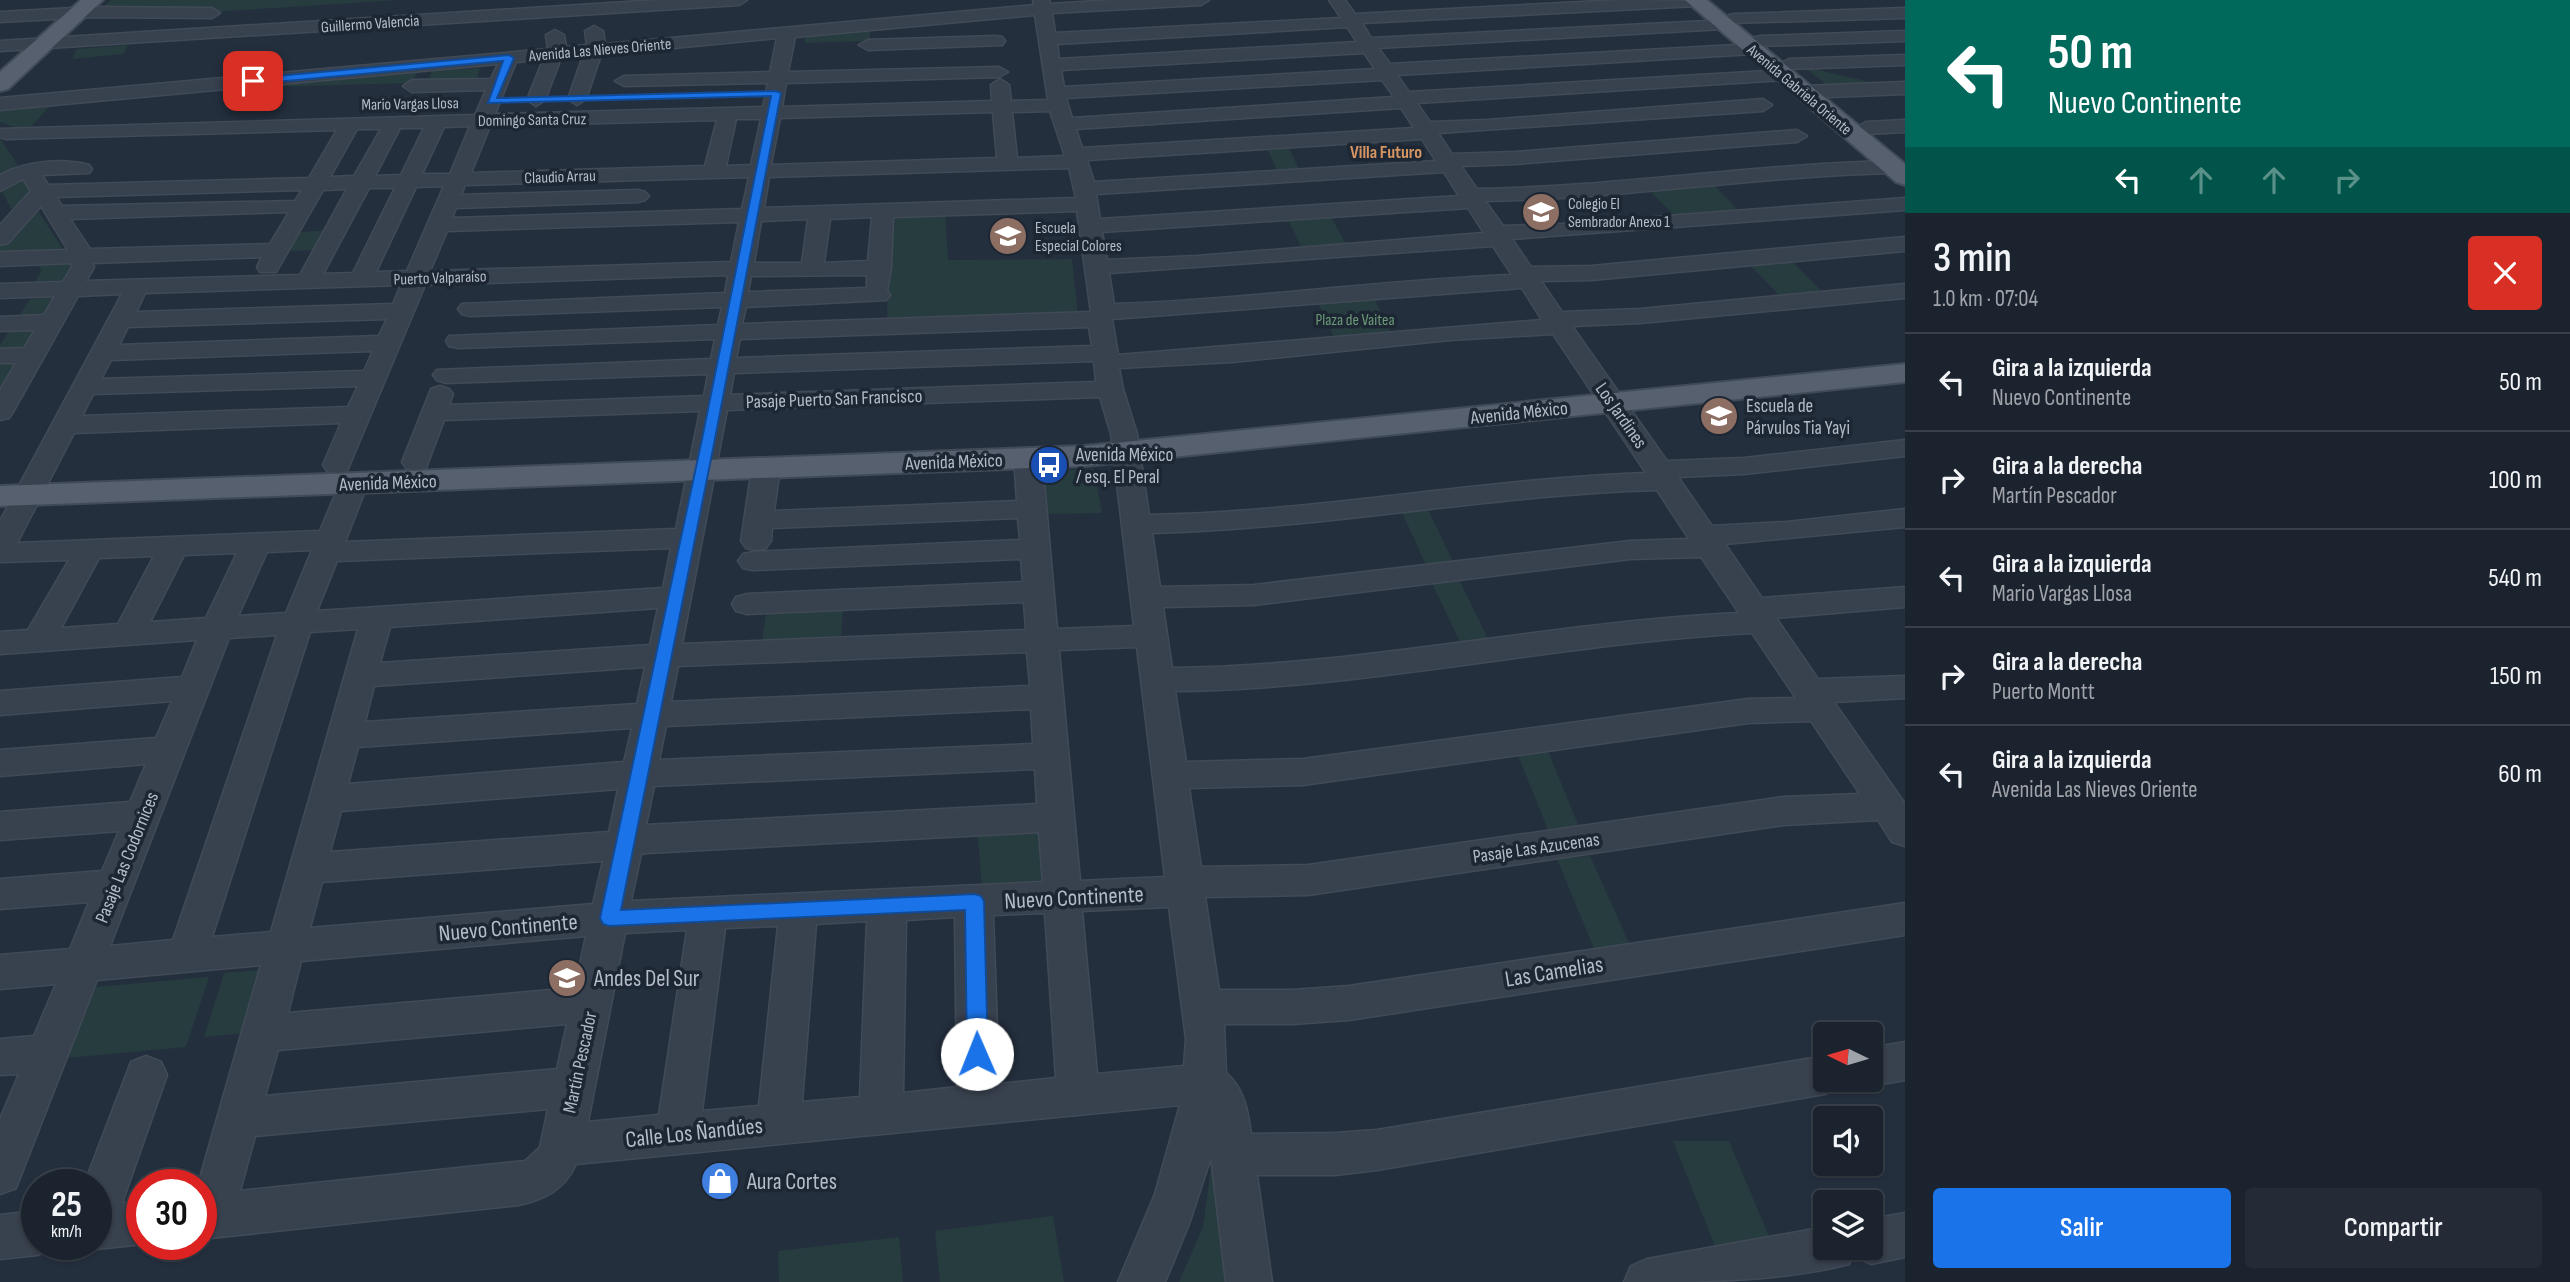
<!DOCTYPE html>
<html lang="es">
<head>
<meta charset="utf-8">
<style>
	body { margin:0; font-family:"Sofia Sans Condensed",sans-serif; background:#242b36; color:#f1f3f6; height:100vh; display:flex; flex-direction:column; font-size:26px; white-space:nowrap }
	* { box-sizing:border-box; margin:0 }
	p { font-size:23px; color:#a0a4aa }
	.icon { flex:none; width:38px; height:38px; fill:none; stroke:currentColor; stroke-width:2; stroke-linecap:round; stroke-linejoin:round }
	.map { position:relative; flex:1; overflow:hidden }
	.side { display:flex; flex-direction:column; background:#1b232e; width:665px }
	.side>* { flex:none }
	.top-card { background:#00695c; color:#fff; overflow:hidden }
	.needle { width:46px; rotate:275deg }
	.fabs { position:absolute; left:1813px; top:1022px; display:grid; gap:14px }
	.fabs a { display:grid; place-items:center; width:70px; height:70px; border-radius:7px; background:#1b232e; box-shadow:0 2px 5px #0004,0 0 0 2px #39404a; font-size:35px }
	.speed { position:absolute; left:21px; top:1169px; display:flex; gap:14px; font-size:35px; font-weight:700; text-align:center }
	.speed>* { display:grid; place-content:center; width:91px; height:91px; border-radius:50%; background:#1b232e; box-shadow:0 2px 5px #0004,0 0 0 2px #39404a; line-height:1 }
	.speed small { font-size:18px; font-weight:400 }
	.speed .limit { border:10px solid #d22; background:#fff; color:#111 }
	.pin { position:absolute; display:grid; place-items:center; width:60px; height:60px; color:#fff; margin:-30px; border-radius:14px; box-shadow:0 4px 10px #0006 }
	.me { position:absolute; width:77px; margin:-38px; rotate:359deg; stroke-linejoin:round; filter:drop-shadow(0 0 5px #0008) }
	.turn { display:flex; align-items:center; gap:24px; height:147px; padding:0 28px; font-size:32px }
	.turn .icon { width:91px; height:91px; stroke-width:2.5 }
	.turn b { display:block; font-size:49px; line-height:60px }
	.lanes { display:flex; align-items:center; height:66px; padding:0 28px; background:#0003; justify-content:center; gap:35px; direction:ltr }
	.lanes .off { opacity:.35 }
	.round { display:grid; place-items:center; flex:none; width:74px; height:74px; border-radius:7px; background:#242b36 }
	.overview { display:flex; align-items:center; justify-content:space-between; height:119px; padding:0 28px }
	h1 { font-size:42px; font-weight:600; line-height:52px }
	.action { display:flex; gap:14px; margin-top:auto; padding:14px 28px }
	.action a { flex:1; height:80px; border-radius:7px; background:#1a73e8; color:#fff; font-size:28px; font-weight:600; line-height:80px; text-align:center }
	.action a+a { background:#242b36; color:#f1f3f6 }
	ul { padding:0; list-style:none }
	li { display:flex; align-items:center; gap:21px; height:98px; padding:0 28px; border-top:2px solid #39404a }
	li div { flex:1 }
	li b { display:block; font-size:26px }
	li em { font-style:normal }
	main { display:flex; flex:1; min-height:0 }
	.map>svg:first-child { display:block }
	.green { fill:#263c3f }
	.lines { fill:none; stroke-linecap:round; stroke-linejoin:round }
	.minor-casing { stroke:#414a57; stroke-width:3 }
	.major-casing { stroke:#414a57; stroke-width:4 }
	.minor { fill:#38414e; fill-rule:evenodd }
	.major { fill:#56606e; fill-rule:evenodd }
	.route { fill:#1a73e8; stroke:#114b97; stroke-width:2 }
	.labels { text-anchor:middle; stroke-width:7; stroke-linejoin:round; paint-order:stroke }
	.far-street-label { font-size:16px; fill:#b4bcc9; stroke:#1d2633 }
	.far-poi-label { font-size:16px; fill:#b4bcc9; stroke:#1d2633; text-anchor:start }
	.far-park-label { font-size:16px; fill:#6b9a76; stroke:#1d2633 }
	.far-neighbourhood-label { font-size:18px; font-weight:bold; fill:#d59563; stroke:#1d2633 }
	.street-label { font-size:19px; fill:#b4bcc9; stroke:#1d2633 }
	.poi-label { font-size:19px; fill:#b4bcc9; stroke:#1d2633; text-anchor:start }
	.near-street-label { font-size:23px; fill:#b4bcc9; stroke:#1d2633 }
	.near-poi-label { font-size:23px; fill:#b4bcc9; stroke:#1d2633; text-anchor:start }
</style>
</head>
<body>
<main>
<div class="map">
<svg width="1905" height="1282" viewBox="0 0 1905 1282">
	<rect width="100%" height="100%" fill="#242f3e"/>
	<path class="green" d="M111,0h289l-187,12 -112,-3z
		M870,31v10l-65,2v-7z
		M128,45l-5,9 -51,5 5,-10z
		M1817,67l5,4 61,14 -53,2 -25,-19z
		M480,68l-3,11 -49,2 4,-10z
		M417,72l-4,11 -150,4z
		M49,107l-22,24 -27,-9v-12z
		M0,138l35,54 -21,22 -14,-26z
		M1287,144l13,27 -22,2 -12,-27z
		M1711,182l31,32 -65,4 -30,-30z
		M35,206l31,48 -66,3v-11z
		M945,213l3,47 124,-1 6,57 -191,3 2,-105z
		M1330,215l17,31 -44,4 -16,-32z
		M336,230l-11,20 -38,1 11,-19z
		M1790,259l36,37 -43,3 -35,-36z
		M37,261l37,2 -10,21 -30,1 7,-14z
		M1373,296l20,41 -57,5 -19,-42z
		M61,297l-61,99v-51l30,-46z
		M1094,469l8,44 -58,1 -6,-43z
		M1427,507l27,57 -28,1 -26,-57z
		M1459,579l31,64 -29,1 -30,-63z
		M843,609l-2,34 -80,5 5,-35z
		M1548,751l34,83 -31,3 -34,-84z
		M1044,825l8,58 -70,4 -5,-59z
		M1590,856l43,96 -36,4 -40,-97z
		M272,969l-18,63 -50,5 20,-64z
		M209,977l-23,70 -131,12 29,-71z
		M1673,1141h56l44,105h-58z
		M1213,1152l18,130h-52l24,-55z
		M1053,1216l11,66h-124l-5,-51z
		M899,1237l4,45h-124l-1,-31z"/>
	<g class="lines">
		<defs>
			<path id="minor" d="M659,0h88l-8,5 -739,46v-10z
				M1033,0h16l1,4 64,-4h95l-8,5 -149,8 3,20 286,-15 -12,-18h16l10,14 265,-14 84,1 -8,5 -334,17 9,15 356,-18 2,-5 6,-1 170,-6v10l-174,5 -2,5 -6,1 -345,19 12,16 364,-20 -2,-3 3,-4 6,-1 144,-5v10l-145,5 2,3 -3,4 -6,1 -356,21 12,17 375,-22 9,5 -9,5 -367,23 13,19 58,-2 275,-21 9,6 -9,6 -325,22 14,21 63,-2 282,-22 10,6 -10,6 -282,22 -54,2 16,23c139,-2 277,-25 416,-28l7,2 3,4 -3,4 -7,2c-136,3 -271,26 -408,28l18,25 58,-2 344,-26v12l-393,29 19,28 60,-1 314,-29v14l-314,29 -50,1 21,31 78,-3 265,-25v14l-265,25 -68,3 95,135 77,-3 161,-18v16l-161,18 -66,3 34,49 75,-4 118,-13v18l-180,17 37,54 143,-11v20l-129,11 42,61 87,-3v22l-71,4 71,102v42l-13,-4 -14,-22 -94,5 -476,70 -103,2 14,93h73l57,-4 556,-83v32l-556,85 -57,4h-68l2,49c18,15 22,38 25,61l84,-1 42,-3 448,-74v24h19l-4,8 -15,6 -448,76 -42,5h-78l15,107h-46l-15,-125 -22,67 -24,58h-47l37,-88 25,-89 -604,59c-11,25 -31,35 -57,41l-318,34v-54h-3l63,-220 -164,15 -81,208 -16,6v-75l19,-45 -19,1v-36l34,-3 22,-52 -56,5v-34l70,-6 19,-47 -89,7v-30l102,-8 17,-40 -119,9v-28l130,-10 16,-38 -146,12v-26l156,-12 16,-37 -172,14v-24l182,-14 15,-37 -197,14v-22l28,-2 41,-70 -69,2v-41l122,-227 -44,2 -65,116 -4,6 -9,2v-30l16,-27h-16v-14l24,-1 11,-18 -35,1v-14l44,-2 11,-19 -55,2v-14l63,-2 9,-15 -1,-4 -71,3v-14l68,-2 -27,-44 -33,37 -8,2v-20l31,-34 -8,-12 -23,12v-16c25,-14 62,-17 89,-10l3,4 -3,4 -47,2 6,10 261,-7 28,-48 -331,9 -6,-2v-8l475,-14 11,-25 -74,2 -9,-6 9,-6 79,-1 7,-15 -498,46v-12l548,-49 -2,-14 9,-5 9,5 2,12 21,-2 -2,-14 9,-5 9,5 2,13 429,-39zM1035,15l13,85 -37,1 -2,-16 -9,-6 -9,6 1,16 -210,6 4,-24 213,-6 9,-5 -9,-5 -211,5 7,-35zM1347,27l10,15 -298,17 -2,-15zM777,38l-7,34 -146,4 -9,5 9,5 144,-3 -5,24 -268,7 21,-52 27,-2 -16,40 9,6 9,-6 16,-42 22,-2 -15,43 9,6 9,-6 15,-44zM1364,53l11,16 -311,18 -3,-17zM1382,80l12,17 -322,21 -6,-20zM1401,108l13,20 -332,20 -6,-19zM1050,111l15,45 -48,2 -5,-46zM993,112l4,46 -226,7 9,-47zM736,119h25l-10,46 -25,1zM717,120l-12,46 -234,7 19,-47zM470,126l-20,48h-28l22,-47zM400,128h24l-23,47 -26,1zM357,129h24l-27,47 -24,1zM1422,139l14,22 -342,21 -7,-22zM1069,168l7,30 -312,10 5,-31zM1444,172l15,24 -359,23 -4,-25zM749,177l-7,32 -290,9 4,-10 182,-6 7,-2 4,-4 -4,-4 -7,-2 -177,5 4,-10zM444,186l-37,85 -31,1 40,-85zM369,188h26l-42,85 -30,1zM347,189l-47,86 -214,6 8,-14 -1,-4 169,-6 -5,10 3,5h16l47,-82zM302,190l-7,11 -233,5 -6,-9zM1468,208l16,25 -287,23 -90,4 -5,-28zM1077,211l14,101 -349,12 4,-17 140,-7 4,-5 -3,-4 4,-23 2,-51zM289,212l-19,32 -180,5 -20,-30zM872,217l-4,44 -44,2 6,-44zM808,219l-6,44h-48l7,-42zM739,222l-8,40 -301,9 17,-40zM1493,246l19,29c-133,5 -265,25 -398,29l-5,-31zM728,275l-3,18 -263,11 -4,5 4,5 8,2 252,-9 -4,18 -269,11 -3,5 3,5 9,2 257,-9 -4,20 -274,11 -4,5 4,5 9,3 262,-9 -4,22 -255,9 4,-11 -4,-5 -9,-3 -9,3 -29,73 4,6 10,2 10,-2 18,-48 256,-9 -24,118 -331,13 23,-59 -4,-6 -10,-2 -10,2 -4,6 -20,48 -303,12 57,-110 267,-10 -18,42 4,6 10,2 10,-2 78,-186zM867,275v13l-119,4 3,-16zM401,285l-8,19 -257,8 9,-19zM1522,288l20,32 -424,35 -6,-36zM387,319l-8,17 -260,9 9,-18zM1089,327l3,19 -356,12 4,-19zM1553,334l93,139c-167,6 -330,39 -497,42l-12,-81 -14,-45 -4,-21 113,-6 218,-22zM373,351l-9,20 -263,8 10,-19zM1094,361l2,21 -366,13 4,-22zM358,386l-10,21 -266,9 11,-22zM1100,397l11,37 23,192 -77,3 -15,-170 -4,-6 -10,-2 -10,2 -4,6 3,42 -243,10 6,-43 -4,-6 -10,-2 -10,2 -4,6 -11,73 5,7 10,2 10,-2 5,-7 1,-13 246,-10 2,22 -267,12 -10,2 -5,7 5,7 10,2 268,-11 2,23 -276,12 -11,3 -4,7 4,7 11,3 277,-12 2,28 -344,14 45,-234zM1657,490l32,49 -59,2 -376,44 -94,2 -8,-54c169,-4 335,-38 505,-43zM671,548l-8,40 -346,23 20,-50zM312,550l-26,63 -48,3 29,-64zM237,553l-31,65 -56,4 34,-67zM154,556l-36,68 -57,4 38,-70zM1701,557l38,56c-190,9 -376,53 -567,55l-9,-61 91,-2 376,-46zM658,608l-8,37 -270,18 10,-36zM358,629l-87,303 -59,5 98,-305zM1752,633l44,65 -48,1 -445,60 -117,3 -11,-71c194,-2 384,-48 577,-58zM277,635l-104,305 -63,6 119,-308zM1137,647l28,230 -85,4 -21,-231zM1027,652l3,34 -359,16 7,-36zM645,667l-8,37 -272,18 9,-36zM1031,709l2,35 -374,16 7,-34zM1811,721l49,73 -76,3 -476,68 -107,2 -12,-79 114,-3 445,-62zM632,728l-8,34 -276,22 10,-37zM1035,769l2,35 -391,21 8,-39zM618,789l-9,43 -279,20 11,-41zM1039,832l4,50 -412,19 10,-47 6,-1zM603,861l-10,43 -283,24 12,-46zM1169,907l17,132 -2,27 -87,8 -15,-163zM1045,913l11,165 -57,6 -6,-169zM955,917l2,170 -54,6 3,-173zM867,921l-7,176 -58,5 14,-178zM778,926l-19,180 -57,5 23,-183zM687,930l-28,185 -71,7 37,-189zM586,936l-11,52 -287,25 13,-52zM567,1024l-10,45 -292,27 13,-46zM548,1109l-8,38 -15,14 -285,30 15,-55z
				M92,7l120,1 8,5 -8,5 -120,-1 -92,5v-10z
				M996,36l6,1 3,4 -3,4 -134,5 -9,-5 9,-5z
				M1905,55v10l-116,4 -9,-5 9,-5z
				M1905,82v12l-101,4 -9,-6 9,-6z
				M1905,120v12l-39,2 -10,-6 10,-6z
				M1905,1042v38l-34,6 -15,-6h15v-32z
				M146,1056l15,6 6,13 -45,128 20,-2v43h2l-48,5 -12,-5h12v-59h-12l47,-123z
				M37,1211v33h18l-2,5 -16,6 -37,4v-44z
				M1905,1213v44l-34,7 -16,-7 -1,-3 -5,10c-69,18 -152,18 -225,18l7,-16 16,-7 178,-32v21h46v-29z"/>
			<path id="major" d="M81,0h22l-95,89 -8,2v-19z
				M1685,0h22l198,164v21l-9,-3z
				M1905,364v18l-820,84 -1085,40v-20l1085,-40z"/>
		</defs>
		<use href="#minor" class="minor-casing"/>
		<use href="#major" class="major-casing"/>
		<use href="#minor" class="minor"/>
		<use href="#major" class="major"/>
	</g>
	<path class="route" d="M509,55l5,3 -17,40 279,-7 5,2 -66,346 -94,471 354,-16 6,2 3,5 4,153 -3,6 -8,3 -7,-3 -3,-6 -2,-144 -356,16 -6,-2 -3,-6 102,-479 69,-343 -283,7 15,-42 -250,23 -4,-3 4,-3z"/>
	<defs>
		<symbol id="school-disc" viewBox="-11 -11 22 22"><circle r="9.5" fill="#8d6e63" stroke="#1d2633"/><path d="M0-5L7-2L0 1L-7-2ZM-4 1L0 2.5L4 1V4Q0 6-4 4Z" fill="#fff"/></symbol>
		<symbol id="bus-disc" viewBox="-11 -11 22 22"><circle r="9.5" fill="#1a4fb4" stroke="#1d2633"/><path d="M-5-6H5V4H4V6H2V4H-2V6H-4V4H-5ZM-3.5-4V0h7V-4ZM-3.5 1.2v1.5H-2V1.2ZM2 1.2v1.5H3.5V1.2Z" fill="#fff"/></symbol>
		<symbol id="shop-disc" viewBox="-11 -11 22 22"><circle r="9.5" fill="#3f7fe0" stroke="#1d2633"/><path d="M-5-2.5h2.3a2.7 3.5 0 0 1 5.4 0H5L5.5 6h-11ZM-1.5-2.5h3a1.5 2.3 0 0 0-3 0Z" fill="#fff"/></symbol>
	</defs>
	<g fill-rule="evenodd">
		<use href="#school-disc" x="1519" y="190" width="44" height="44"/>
		<use href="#school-disc" x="986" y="214" width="44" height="44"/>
		<use href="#school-disc" x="1697" y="394" width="44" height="44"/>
		<use href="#bus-disc" x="1027" y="443" width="44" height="44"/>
		<use href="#school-disc" x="545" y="956" width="44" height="44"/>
		<use href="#shop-disc" x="698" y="1159" width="44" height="44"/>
	</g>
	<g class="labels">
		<g class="far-street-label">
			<text transform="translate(370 23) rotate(-4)" y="6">Guillermo Valencia</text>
			<text transform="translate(600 49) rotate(-5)" y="6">Avenida Las Nieves Oriente</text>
			<text transform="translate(1800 89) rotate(40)" y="6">Avenida Gabriela Oriente</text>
			<text transform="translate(410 103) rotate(-1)" y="6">Mario Vargas Llosa</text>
			<text transform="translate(532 119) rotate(-1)" y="6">Domingo Santa Cruz</text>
			<text transform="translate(560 176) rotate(-2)" y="6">Claudio Arrau</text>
			<text transform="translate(440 277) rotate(-2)" y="6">Puerto Valparaíso</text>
		</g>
		<g class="far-poi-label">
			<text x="1568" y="209">Colegio El<tspan x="1568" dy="18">Sembrador Anexo 1</tspan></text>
			<text x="1035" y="233">Escuela<tspan x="1035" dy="18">Especial Colores</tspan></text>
		</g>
		<g class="far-park-label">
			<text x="1355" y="325">Plaza de Vaitea</text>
		</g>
		<g class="far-neighbourhood-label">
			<text x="1386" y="158">Villa Futuro</text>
		</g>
		<g class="street-label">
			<text transform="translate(834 398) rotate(-2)" y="7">Pasaje Puerto San Francisco</text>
			<text transform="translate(1519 412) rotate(-6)" y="7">Avenida México</text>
			<text transform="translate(1622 415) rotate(55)" y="7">Los Jardines</text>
			<text transform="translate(954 461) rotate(-2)" y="7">Avenida México</text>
			<text transform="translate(388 482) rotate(-2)" y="7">Avenida México</text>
			<text transform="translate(1536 847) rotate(-8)" y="7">Pasaje Las Azucenas</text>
			<text transform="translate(126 857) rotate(-68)" y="7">Pasaje Las Codornices</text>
			<text transform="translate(579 1062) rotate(-78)" y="7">Martín Pescador</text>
		</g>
		<g class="poi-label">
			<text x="1746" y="412">Escuela de<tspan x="1746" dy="22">Párvulos Tia Yayi</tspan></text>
			<text x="1076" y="461">Avenida México<tspan x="1076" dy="22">/ esq. El Peral</tspan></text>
		</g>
		<g class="near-street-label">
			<text transform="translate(1074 897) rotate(-3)" y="8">Nuevo Continente</text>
			<text transform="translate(508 927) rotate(-5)" y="8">Nuevo Continente</text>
			<text transform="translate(1554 971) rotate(-9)" y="8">Las Camelias</text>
			<text transform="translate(694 1132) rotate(-6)" y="8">Calle Los Ñandúes</text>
		</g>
		<g class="near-poi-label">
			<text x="594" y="986">Andes Del Sur</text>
			<text x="747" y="1189">Aura Cortes</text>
		</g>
	</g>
</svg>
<div class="fabs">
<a><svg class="needle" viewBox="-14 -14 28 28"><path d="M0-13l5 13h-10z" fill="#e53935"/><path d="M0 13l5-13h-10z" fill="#a0a4aa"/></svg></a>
<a><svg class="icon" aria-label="sound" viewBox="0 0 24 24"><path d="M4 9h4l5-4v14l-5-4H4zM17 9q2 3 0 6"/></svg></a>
<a><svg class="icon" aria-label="layers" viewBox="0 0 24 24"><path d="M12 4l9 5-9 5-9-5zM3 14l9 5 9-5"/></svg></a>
</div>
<div class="speed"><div>25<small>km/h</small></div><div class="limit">30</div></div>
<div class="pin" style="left:253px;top:81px;background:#d93025"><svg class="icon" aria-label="arrive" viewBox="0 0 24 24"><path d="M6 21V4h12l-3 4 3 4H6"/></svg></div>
<svg class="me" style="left:977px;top:1054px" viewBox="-20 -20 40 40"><circle r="19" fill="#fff"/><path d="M0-13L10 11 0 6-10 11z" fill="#1a73e8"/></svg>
</div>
<section class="side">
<div class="top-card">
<div class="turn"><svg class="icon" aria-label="left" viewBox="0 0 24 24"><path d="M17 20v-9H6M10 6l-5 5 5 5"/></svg><div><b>50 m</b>Nuevo Continente</div></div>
<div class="lanes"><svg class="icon" aria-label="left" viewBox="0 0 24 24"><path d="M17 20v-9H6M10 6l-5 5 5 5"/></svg><svg class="icon off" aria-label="ahead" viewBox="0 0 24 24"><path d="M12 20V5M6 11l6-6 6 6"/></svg><svg class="icon off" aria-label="ahead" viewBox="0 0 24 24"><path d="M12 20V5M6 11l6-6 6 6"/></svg><svg class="icon off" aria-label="right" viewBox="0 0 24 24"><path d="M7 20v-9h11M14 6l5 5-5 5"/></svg></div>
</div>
<div class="overview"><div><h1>3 min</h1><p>1.0 km · 07:04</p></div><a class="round" style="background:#d93025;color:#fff"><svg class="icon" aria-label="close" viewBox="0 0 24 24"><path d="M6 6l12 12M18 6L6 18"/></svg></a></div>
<ul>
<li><svg class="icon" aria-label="left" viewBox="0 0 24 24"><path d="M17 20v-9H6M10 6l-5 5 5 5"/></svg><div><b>Gira a la izquierda</b><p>Nuevo Continente</p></div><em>50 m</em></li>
<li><svg class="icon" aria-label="right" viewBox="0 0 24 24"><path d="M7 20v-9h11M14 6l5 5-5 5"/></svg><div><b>Gira a la derecha</b><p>Martín Pescador</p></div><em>100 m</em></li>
<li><svg class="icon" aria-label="left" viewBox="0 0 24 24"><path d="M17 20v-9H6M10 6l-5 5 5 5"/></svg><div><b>Gira a la izquierda</b><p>Mario Vargas Llosa</p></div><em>540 m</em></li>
<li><svg class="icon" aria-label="right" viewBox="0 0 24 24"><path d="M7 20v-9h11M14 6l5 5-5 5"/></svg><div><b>Gira a la derecha</b><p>Puerto Montt</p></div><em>150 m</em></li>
<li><svg class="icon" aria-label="left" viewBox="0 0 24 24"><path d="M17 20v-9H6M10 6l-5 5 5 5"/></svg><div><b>Gira a la izquierda</b><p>Avenida Las Nieves Oriente</p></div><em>60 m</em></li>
</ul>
<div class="action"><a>Salir</a><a>Compartir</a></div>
</section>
</main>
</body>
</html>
